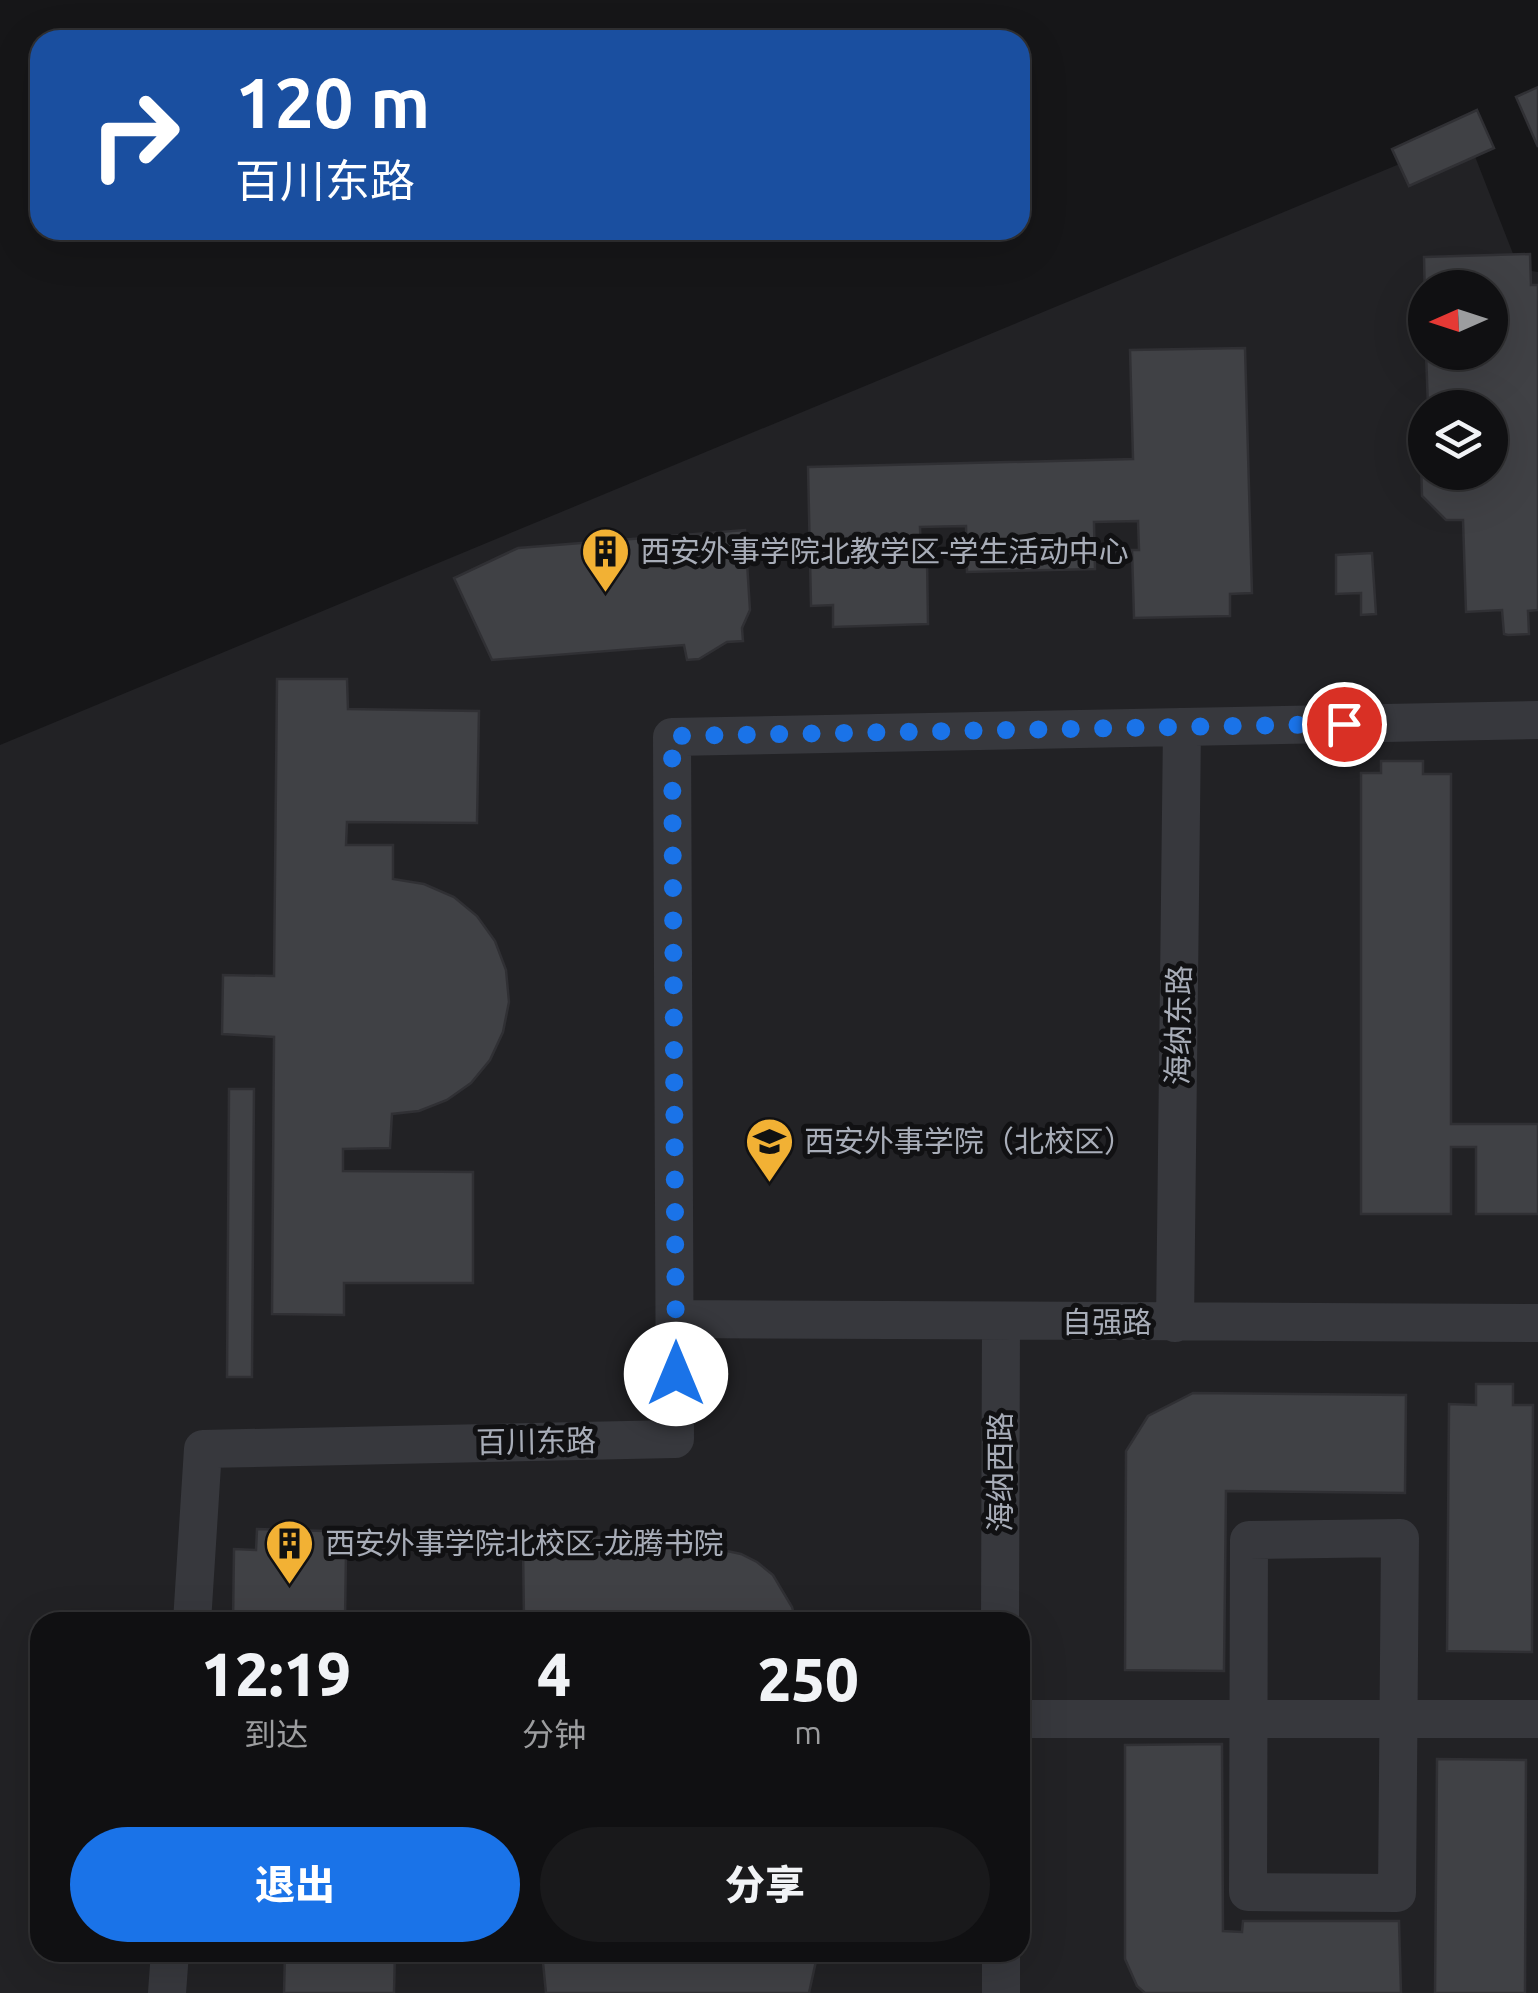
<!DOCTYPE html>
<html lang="zh">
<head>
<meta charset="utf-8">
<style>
	body { margin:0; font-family:Ubuntu,"Noto Sans SC",sans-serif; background:#19191b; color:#f1f3f6; height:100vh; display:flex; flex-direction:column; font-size:38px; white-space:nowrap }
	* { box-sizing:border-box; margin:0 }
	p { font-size:32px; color:#9c9d9f }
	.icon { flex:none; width:55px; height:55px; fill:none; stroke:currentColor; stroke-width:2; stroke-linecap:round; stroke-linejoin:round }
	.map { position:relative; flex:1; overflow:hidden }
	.panel { position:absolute; left:30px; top:1612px; width:1000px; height:350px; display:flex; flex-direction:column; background:#101012; border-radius:30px; box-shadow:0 10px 40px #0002,0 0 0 2px #303032 }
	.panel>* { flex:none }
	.hud { position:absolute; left:30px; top:30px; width:1000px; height:210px; border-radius:30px; box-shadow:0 10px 40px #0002,0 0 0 2px #303032; background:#1a4fa0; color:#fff; overflow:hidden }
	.needle { width:65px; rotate:267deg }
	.controls { position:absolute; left:1408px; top:270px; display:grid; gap:20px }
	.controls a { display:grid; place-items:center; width:100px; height:100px; border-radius:50%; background:#101012; box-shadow:0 10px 40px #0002,0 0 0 2px #303032; font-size:50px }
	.pin { position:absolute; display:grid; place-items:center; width:85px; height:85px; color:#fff; margin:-42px; border:5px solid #fff; border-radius:50%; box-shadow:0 2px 10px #0007 }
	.me { position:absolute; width:110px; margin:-55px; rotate:0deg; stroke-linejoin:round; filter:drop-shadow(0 0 8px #0008) }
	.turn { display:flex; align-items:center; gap:35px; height:210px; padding:0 40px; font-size:45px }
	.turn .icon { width:130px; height:130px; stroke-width:2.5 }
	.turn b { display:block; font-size:70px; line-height:85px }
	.eta { display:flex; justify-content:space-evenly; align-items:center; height:170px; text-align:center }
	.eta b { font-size:60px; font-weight:800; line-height:70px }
	.primary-button { display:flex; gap:20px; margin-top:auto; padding:20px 40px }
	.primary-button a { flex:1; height:115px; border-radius:60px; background:#1a73e8; color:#fff; font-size:40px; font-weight:800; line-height:115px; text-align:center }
	.primary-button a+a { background:#19191b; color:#f1f3f6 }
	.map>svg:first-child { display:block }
	.built { fill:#222225; fill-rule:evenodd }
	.building { fill:#404145; stroke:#303034; stroke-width:2.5 }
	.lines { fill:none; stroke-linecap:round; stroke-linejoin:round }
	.street { stroke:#37383d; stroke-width:38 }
	.route { stroke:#1a73e8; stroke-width:18; stroke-dasharray:0 32.4 }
	.labels { text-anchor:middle; stroke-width:10; stroke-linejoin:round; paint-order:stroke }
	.poi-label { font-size:30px; fill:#a8adb8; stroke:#111113; text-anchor:start }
	.street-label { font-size:30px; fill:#a8adb8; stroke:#111113 }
</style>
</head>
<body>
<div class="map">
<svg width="1538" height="1993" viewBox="0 0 1538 1993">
	<rect width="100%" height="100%" fill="#161618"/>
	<path class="built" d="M1467,136l52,133 19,3v1721h-1538v-1248zM1425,288h65v64h-65zM1425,408h65v64h-65zM40,1622h980v330h-980z"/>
	<path class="building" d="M1538,87v60l-22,-50z
		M1477,110l17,38 -85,38 -17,-37z
		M1530,254l1,31h7v325l-10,1 1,23 -21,1 -4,-1 -2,-24 -36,2 -3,-92h-17l-24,-24 -1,-34 4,-1v11h65v-64h-62l-2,-56h64v-64h-65v15l-1,-46z
		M1245,348l7,245 -22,1v22l-96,2 -2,-68h7l-1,-29 -44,1 1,47 -128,3 -1,-46 -46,1 1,29h6l1,68 -95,3v-22l-22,1 -3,-139 325,-8 -3,-109z
		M745,530l5,80 -8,18 1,13 -16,1 -28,17 -12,1 -3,-15 -192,15 -38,-82 64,-30z
		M1372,553l4,61 -15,1v-22l-25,1v-39z
		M277,679h70l1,30 131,2 -2,112 -130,-1 -1,23h47v34l31,5 30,13 23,19 18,25 11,29 3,32 -6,30 -13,28 -19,23 -24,17 -28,11 -27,3 -2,34 -47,1v22l130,1v111h-129v32l-72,-1 2,-277 -52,-3 1,-59 51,1z
		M1381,761h42v13h28v350h87v90h-62v-67h-25v67h-90v-441h20z
		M229,1089h25l-2,288h-25z
		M1476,1384h37v21h20l-1,247 -85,-1 2,-247 27,1z
		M1193,1393l213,2 -1,98 -179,-2 -2,180 -99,-1 1,-219 22,-35z
		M257,1529l68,2v21h21l-1,70h-112l1,-73 22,1z
		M570,1537h143v11l28,6 16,8 16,13 19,32 4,15h-272l-1,-76h46z
		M1222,1744l1,187 19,1 1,-11h156l2,72h-256l-8,-7 -12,-27v-214z
		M1437,1759l89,1 -1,233h-90z
		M285,1952h110l-1,41h-110z
		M542,1952h276l-9,41h-263z"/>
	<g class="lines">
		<path class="street" d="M676,1319l862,4
			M1175,1323l7,-596
			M1400,1538l-3,355 -149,-1 1,-352z
			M192,1622l11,-173 472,-10 -3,-702 866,-17
			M1000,1622l1,-300
			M1020,1719h518
			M167,1993l3,-41
			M1001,1993v-41"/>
	</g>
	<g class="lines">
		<path class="route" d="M676,1374l-4,-638 672,-12"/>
	</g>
	<defs>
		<symbol id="building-pin" viewBox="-11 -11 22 30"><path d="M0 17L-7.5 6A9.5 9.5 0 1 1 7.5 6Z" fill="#f2b134" stroke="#111113"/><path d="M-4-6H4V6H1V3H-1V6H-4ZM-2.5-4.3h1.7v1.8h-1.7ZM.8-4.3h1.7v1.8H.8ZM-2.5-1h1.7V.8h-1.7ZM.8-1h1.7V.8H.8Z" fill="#111"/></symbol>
		<symbol id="university-pin" viewBox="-11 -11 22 30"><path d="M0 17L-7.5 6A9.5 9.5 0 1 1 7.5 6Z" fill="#f2b134" stroke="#111113"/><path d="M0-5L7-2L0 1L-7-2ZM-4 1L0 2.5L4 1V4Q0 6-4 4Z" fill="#111"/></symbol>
	</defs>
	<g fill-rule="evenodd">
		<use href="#building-pin" x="578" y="524" width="55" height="75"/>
		<use href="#university-pin" x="742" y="1114" width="55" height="75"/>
		<use href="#building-pin" x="262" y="1516" width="55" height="75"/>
	</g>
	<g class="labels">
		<g class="poi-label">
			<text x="640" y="562">西安外事学院北教学区-学生活动中心</text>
			<text x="804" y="1152">西安外事学院（北校区）</text>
			<text x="325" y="1554">西安外事学院北校区-龙腾书院</text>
		</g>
		<g class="street-label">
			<text transform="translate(1179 1025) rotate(-89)" y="10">海纳东路</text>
			<text x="1107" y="1333">自强路</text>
			<text transform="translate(536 1442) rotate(-1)" y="10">百川东路</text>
			<text transform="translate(1001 1472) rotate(-90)" y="10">海纳西路</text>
		</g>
	</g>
</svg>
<div class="controls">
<a><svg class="needle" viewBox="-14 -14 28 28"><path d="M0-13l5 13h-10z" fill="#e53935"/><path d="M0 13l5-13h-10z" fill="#9c9d9f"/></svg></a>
<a><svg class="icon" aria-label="layers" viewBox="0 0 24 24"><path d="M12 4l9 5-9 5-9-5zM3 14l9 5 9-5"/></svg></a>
</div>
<div class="pin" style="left:1344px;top:724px;background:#d93025"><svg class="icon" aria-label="arrive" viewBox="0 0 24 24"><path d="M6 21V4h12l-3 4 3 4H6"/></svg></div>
<svg class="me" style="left:676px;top:1374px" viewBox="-20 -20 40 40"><circle r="19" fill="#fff"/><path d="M0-13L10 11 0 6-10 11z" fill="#1a73e8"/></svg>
<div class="hud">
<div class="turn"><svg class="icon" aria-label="right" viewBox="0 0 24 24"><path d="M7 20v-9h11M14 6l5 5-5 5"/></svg><div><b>120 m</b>百川东路</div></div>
</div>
<section class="panel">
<div class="eta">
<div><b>12:19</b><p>到达</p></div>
<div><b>4</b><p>分钟</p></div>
<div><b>250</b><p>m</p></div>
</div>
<div class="primary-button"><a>退出</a><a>分享</a></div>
</section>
</div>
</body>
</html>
